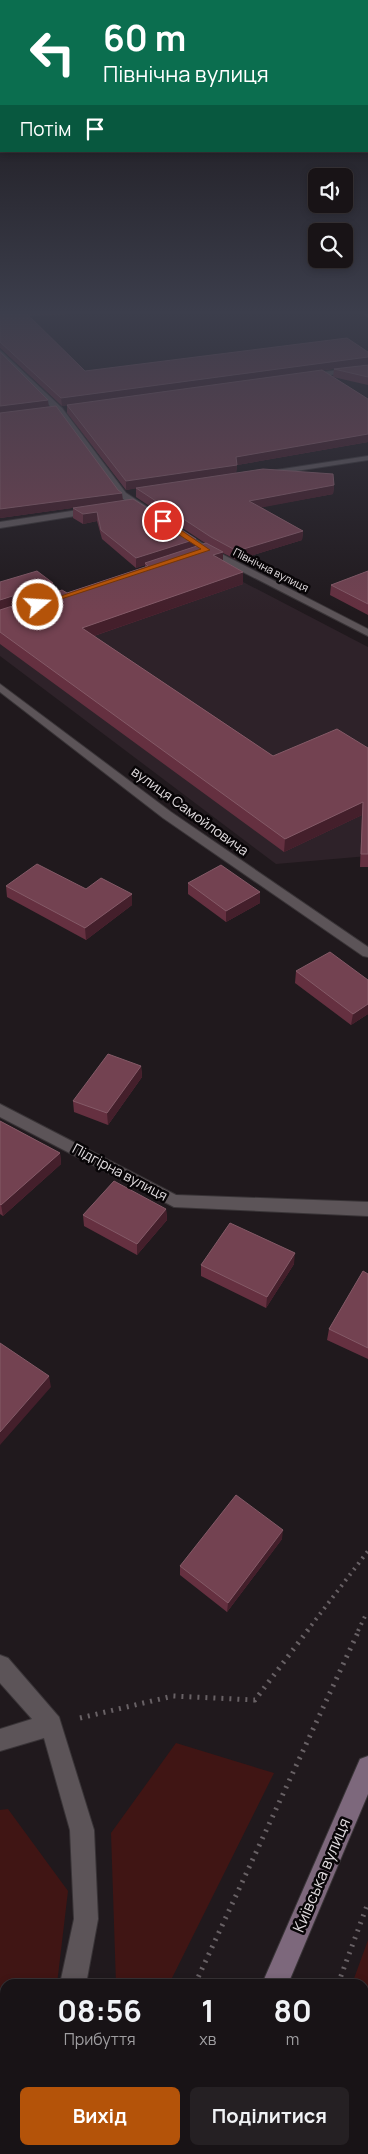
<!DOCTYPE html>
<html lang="uk">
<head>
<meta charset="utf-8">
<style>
	body { margin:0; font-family:Manrope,sans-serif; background:#252023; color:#f1f3f6; height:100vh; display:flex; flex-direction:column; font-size:19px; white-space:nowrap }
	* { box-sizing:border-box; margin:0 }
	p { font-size:16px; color:#9f9ea1 }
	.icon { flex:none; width:28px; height:28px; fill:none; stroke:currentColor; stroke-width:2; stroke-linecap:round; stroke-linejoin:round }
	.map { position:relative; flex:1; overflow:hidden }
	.sheet { position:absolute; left:0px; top:1979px; width:369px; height:176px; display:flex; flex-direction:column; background:#181316; border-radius:15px 15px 0 0; box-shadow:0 2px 8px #0003,0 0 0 1px #363235 }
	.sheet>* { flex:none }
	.top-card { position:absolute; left:0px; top:0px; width:369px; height:152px; box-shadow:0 2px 8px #0003,0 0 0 1px #363235; background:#0b6e4f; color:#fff; overflow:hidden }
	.buttons { position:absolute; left:308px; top:168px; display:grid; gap:10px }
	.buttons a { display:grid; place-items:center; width:45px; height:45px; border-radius:8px; background:#181316; box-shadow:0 2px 8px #0003,0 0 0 1px #363235; font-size:25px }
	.pin { position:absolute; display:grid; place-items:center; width:42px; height:42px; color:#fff; margin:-21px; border:2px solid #fff; border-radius:50%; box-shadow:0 1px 5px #0007 }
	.me { position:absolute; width:55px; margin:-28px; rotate:72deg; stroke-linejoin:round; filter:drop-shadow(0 0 4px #0008) }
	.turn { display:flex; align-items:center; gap:18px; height:105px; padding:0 20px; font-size:22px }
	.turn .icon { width:65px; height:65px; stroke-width:2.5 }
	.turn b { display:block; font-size:35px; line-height:42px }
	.then { display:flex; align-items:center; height:48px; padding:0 20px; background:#0003; gap:10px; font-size:19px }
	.eta { display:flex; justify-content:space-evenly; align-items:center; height:85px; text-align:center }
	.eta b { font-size:30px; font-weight:700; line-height:35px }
	.button { display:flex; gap:10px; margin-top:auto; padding:10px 20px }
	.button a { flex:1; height:58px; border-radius:8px; background:#b45309; color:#fff; font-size:20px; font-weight:700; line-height:58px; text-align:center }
	.button a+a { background:#252023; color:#f1f3f6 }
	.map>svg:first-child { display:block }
	.built { fill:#2e2229 }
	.green { fill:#401514 }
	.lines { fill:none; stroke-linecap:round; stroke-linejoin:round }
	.street-casing { stroke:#393437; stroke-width:2 }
	.secondary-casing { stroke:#393437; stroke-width:2 }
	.path-far1 { stroke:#686165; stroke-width:4; stroke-dasharray:2 5; stroke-linecap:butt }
	.path { stroke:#686165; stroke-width:5; stroke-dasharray:2 6; stroke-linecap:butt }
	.street { fill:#5c5458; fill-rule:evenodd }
	.secondary { fill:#7d687c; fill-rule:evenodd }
	.wall { fill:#653040 }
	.shaded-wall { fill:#441f2b }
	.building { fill:#734251; stroke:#845a67 }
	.route { fill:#b45309; stroke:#753606 }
	.labels { text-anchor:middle; stroke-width:5; stroke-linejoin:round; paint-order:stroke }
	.far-street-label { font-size:11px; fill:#e1dcdf; stroke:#080507 }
	.street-label { font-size:14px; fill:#e1dcdf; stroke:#080507 }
	.near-street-label { font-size:16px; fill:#e1dcdf; stroke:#080507 }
</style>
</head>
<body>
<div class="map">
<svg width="368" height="2154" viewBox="0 0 368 2154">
	<rect width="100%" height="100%" fill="#20191d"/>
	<path class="built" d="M201,560l167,87v209l-92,8 -276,-208v-25z"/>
	<path class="green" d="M176,1743l98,30 -105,211h-53l-5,-151z
		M8,1809l60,82 -11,93h-52v116l-5,9v-299z
		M368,1940v214h-80l1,-4h75v-166h-12z"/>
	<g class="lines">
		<defs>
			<path id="street" d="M0,350l62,58 64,85 23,15v4h-6l-23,-15 -64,-85 -56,-56z
				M368,366v4l-60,8 -3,-2 3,-2z
				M368,456v4l-105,16 -4,-2 4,-2z
				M91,508l3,1v4l-94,15v-6z
				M180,529l30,19 158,81v7l-164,-84 -27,-18v-4z
				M0,684l171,128 197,135v10l-5,-1 -200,-138 -163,-126z
				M0,1104l176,91 192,7v14l-194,-9 -174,-90z
				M0,1655l8,3 51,59 35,113 4,89 -12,65h-26l14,-65 -4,-89 -26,-92 -44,13v-22l32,-10 -32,-36z
				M8,2150h28l-2,4h-28z"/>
			<path id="secondary" d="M357,310l11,2v5z
				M368,1756v38l-80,190h-26l98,-225z
				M189,2150h28l-2,4h-28z"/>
		</defs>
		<use href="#street" class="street-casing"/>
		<use href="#secondary" class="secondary-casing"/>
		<path class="path-far1" d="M307,1631l61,-80
			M358,1631l9,-19"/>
		<path class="path" d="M80,1718l93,-22 82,4 53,-70
			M195,1984l164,-354
			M338,1984l30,-81
			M116,2154l2,-4
			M273,2154l2,-4"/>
		<use href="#street" class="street"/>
		<use href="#secondary" class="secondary"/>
	</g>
	<path class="wall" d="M0,310h125v2l-97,4 57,55 283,-19v12l-98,14 98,21v43l-131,23 -1,8 98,12 -1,9 -72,13 42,24 -1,9 -65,20 -14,-7v8l20,11v12l-149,52 179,120 95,-8v119h-8l2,-52 -78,37 -284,-208v-62l54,10 13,1 78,-26v-2l-9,3 -34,-29 -5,-18 -14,3 -10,-6v-10l20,-3 -93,13v-166l49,55 74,93 73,39v8l12,-2 -72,-48v-9l-10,2 -59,-77v-8l-5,1 -62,-58z
		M368,365v20l-35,-8 1,-8z
		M368,571v44l-38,-20 1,-10z
		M188,883l72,9v11l-34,19 -38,-28z
		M6,886l80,3 46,16 -46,35 -79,-43z
		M296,971l72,9v34l-17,11 -56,-42z
		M141,1066l1,11 -34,48 -34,-13 -1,-11z
		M0,1121l60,32 1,11 -58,52 -3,-2z
		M166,1209l1,11 -30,35 -53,-29 -1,-11z
		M294,1264l-28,44 -65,-32v-11z
		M368,1274v85l-41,-19 2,-11z
		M282,1539l-55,73 -47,-37v-9z"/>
	<path class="shaded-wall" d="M368,357v7l-306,42 -1,-8z
		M48,400l1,8 -49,6v-8z
		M368,434v8l-131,23 -1,9 -110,16v-9l110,-24z
		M334,485l-1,9 -84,16v-9z
		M122,493l1,8 -123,17v-9z
		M97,512v9l-14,3v-10z
		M303,531l-1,9 -65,20v-9z
		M196,539v9l-51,15v2l-9,3v-10z
		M223,552v12l-10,-9z
		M243,572v12l-161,56v-12z
		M53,583l1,12 -54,17v-12z
		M363,802l-1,13 -78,37 1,-13z
		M260,892v11l-34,19v-11z
		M132,894v11l-46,35 -1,-12z
		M368,1004v10l-17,11 2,-11z
		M141,1066l1,11 -34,48 -1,-12z
		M60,1153l1,11 -58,52 -2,-11z
		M166,1209l1,11 -30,35v-11z
		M295,1253l-1,11 -28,44 1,-11z
		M49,1376l2,11 -51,58v-13z
		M283,1530l-1,9 -55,73 1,-9z"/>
	<path class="building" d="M0,310h23l62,61 262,-33 21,14v5l-307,41 -61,-56z
		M0,352l48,48 -48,6z
		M368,365v12l-34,-8z
		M322,370l46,29v35l-132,23 1,8 -111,16 -59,-76z
		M56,406l62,84 4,3 -122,16v-96z
		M263,469l70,5 1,11 -85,16 54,30 -66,20 -26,-14 -75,-49z
		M133,499l63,40 -60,19 -35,-28 -4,-18 -14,2 -10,-6z
		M206,543l17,9 -10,3 30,17 -161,56 191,128 64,-27 31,19v106h-7l2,-52 -78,37 -285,-207v-22l62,-20 5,3 81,-27 -3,-3z
		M37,571l16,12 -53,17v-18z
		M368,571v33l-37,-19z
		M37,864l49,25 15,-11 31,16 -47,34 -79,-42z
		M221,865l39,27 -34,19 -38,-28z
		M330,952l38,28v24l-15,10 -57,-43z
		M108,1054l33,12 -34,47 -34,-12z
		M0,1121l60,32 -59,52 -1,-1z
		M114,1181l52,28 -29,35 -54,-29z
		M230,1223l65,30 -28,44 -66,-32z
		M363,1271l5,3v74l-39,-19z
		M0,1343l49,33 -49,56z
		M236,1495l47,35 -55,73 -48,-37z"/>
	<linearGradient id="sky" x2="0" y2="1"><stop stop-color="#120e10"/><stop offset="0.51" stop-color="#3c3e4c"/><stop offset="1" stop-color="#3c3e4c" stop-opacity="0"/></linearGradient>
	<rect width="368" height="612" fill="url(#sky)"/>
	<path class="route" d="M161,520h5l44,30 -170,56 -6,-1 167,-56 -40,-26z"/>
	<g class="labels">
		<g class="far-street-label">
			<text transform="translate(271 570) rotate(27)" y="4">Північна вулиця</text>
		</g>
		<g class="street-label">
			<text transform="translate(190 811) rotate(36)" y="5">вулиця Самойловича</text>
			<text transform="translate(120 1172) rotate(28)" y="5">Підгірна вулиця</text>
		</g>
		<g class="near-street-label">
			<text transform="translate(321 1875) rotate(-67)" y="6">Київська вулиця</text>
		</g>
	</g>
</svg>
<div class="buttons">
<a><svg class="icon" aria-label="sound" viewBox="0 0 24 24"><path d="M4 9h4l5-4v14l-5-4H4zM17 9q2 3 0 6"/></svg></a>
<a><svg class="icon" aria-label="search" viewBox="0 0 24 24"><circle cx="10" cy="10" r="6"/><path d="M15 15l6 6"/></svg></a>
</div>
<div class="pin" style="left:163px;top:521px;background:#d93025"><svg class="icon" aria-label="arrive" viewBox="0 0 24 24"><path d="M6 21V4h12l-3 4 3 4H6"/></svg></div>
<svg class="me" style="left:38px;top:605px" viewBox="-20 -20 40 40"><circle r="17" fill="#b45309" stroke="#fff" stroke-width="3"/><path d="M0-11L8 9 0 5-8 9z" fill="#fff"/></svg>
<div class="top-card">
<div class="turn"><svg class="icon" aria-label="left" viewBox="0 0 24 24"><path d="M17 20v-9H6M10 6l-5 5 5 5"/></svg><div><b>60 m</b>Північна вулиця</div></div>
<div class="then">Потім<svg class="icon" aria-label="arrive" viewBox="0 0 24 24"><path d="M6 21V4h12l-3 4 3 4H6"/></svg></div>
</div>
<section class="sheet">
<div class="eta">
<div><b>08:56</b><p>Прибуття</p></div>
<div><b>1</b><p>хв</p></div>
<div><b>80</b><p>m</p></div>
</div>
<div class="button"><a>Вихід</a><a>Поділитися</a></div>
</section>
</div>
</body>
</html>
